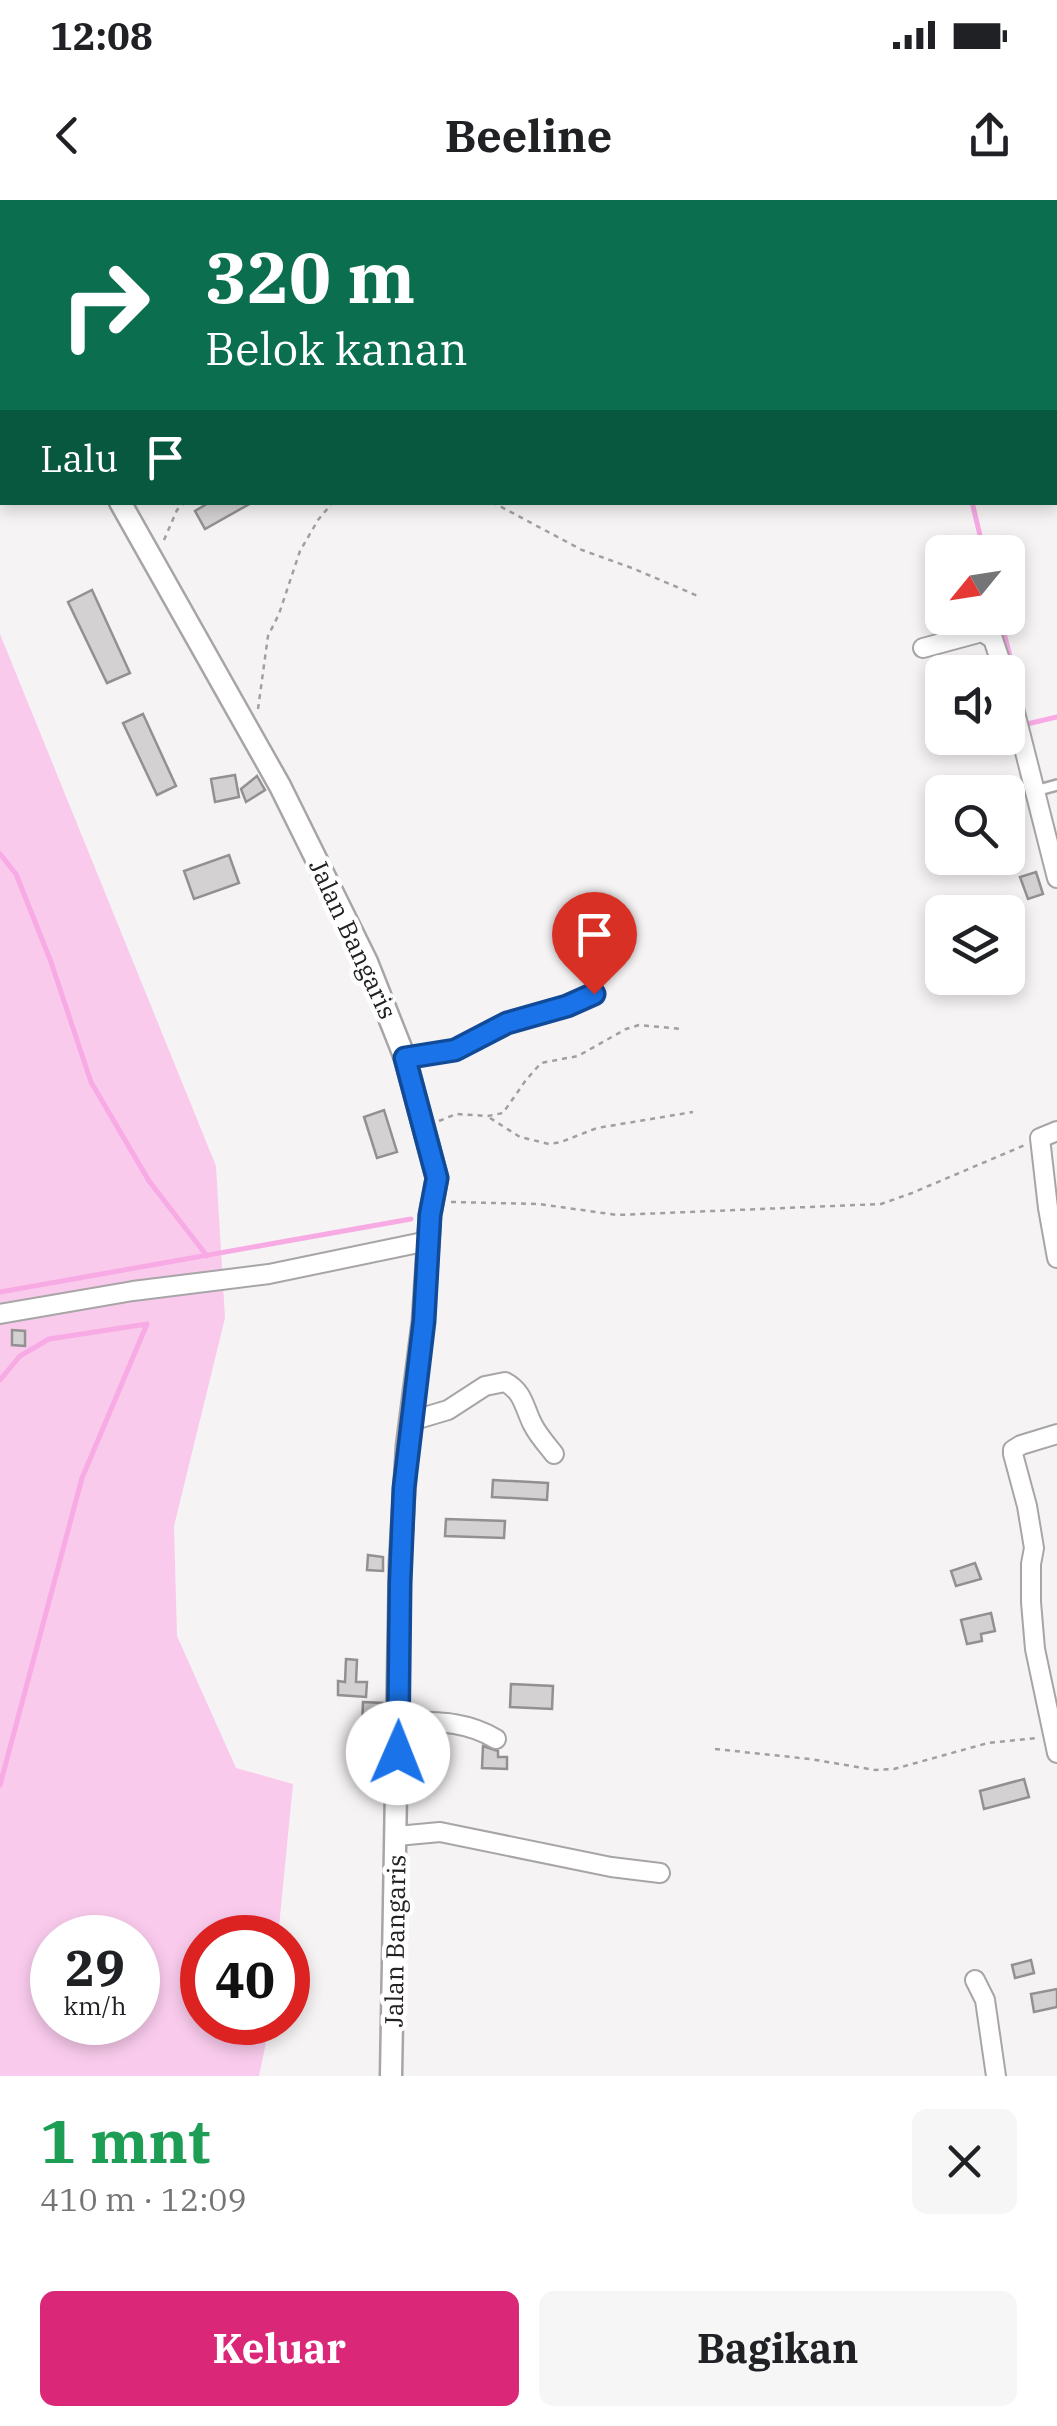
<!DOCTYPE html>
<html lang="id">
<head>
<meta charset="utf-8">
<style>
	body { margin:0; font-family:"IBM Plex Serif",serif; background:#f6f6f6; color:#202124; height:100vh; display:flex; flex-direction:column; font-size:38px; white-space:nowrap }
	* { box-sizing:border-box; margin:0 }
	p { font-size:32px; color:#757577 }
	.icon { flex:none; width:55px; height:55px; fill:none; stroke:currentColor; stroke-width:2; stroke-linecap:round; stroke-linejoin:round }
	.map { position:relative; height:1876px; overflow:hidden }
	.details { display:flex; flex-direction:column; background:#fff; flex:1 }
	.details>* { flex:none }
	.hud { position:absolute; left:0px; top:0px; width:1058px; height:305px; box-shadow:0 5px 15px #0003; background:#0b6e4f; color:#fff; overflow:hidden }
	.needle { width:65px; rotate:240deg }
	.buttons { position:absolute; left:925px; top:335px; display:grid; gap:20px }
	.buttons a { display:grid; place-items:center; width:100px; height:100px; border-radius:15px; background:#fff; box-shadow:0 5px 15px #0003; font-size:50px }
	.speed { position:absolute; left:30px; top:1715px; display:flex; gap:20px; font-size:50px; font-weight:700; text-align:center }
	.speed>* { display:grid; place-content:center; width:130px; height:130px; border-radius:50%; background:#fff; box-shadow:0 5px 15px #0003; line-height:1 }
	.speed small { font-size:25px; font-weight:400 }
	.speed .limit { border:15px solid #d22; background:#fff; color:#111 }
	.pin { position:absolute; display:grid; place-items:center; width:85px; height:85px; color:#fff; margin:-102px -42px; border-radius:50% 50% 50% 0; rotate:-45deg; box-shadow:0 0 10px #0007 }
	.pin .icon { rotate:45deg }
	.me { position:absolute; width:110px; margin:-55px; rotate:1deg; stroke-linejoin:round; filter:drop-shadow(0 0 8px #0008) }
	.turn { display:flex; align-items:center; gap:35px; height:210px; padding:0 40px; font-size:45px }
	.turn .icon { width:130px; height:130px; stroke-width:2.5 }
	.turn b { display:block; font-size:70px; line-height:85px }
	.then { display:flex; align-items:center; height:95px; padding:0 40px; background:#0003; gap:20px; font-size:38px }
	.round { display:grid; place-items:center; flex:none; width:105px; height:105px; border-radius:15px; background:#f6f6f6 }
	.overview { display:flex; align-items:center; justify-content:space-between; height:170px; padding:0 40px }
	h1 { font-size:60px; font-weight:700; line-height:75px; color:#1e9e55 }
	.cta { display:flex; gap:20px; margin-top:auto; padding:20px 40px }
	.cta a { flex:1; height:115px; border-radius:15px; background:#db2777; color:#fff; font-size:40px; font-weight:700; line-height:115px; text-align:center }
	.cta a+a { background:#f6f6f6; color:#202124 }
	.status { display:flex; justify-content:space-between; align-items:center; height:70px; padding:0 50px; background:#fff; direction:ltr }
	.status svg { height:28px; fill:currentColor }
	header { display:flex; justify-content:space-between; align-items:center; height:130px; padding:0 40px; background:#fff; font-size:45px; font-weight:700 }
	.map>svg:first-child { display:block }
	.green { fill:#f9caec; fill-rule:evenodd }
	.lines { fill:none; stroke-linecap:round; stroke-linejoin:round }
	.stream { stroke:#f8aae4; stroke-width:5 }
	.building { fill:#d4d1d3; stroke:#939092; stroke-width:2.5 }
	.service-casing { stroke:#a8a5a7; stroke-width:14 }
	.minor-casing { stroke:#a8a5a7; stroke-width:22 }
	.tertiary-casing { stroke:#a8a5a7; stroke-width:25 }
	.path { stroke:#a19fa0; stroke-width:2.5; stroke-dasharray:5 5; stroke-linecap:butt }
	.service { stroke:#fff; stroke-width:9 }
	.minor { stroke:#fff; stroke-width:18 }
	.tertiary { stroke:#fff; stroke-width:20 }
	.route-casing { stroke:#114b97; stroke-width:25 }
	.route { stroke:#1a73e8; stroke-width:18 }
	.labels { text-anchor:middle; stroke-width:9; stroke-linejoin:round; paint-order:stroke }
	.street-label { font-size:25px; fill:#232122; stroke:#fff }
</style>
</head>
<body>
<div class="status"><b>12:08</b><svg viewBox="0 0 49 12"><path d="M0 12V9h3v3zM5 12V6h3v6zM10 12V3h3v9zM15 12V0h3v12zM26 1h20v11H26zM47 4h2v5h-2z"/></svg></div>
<header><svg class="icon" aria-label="back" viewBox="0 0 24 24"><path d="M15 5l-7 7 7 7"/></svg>Beeline<svg class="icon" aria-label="share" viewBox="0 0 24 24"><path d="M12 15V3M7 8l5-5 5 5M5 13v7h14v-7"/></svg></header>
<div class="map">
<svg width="1057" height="1876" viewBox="0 0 1057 1876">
	<rect width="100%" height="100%" fill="#f6f3f5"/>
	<path class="green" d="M0,434l216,532 9,152 -51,208 3,110 59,132 57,16 -15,153 -76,1v84l68,1 -11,53h-259zM52,1738h86v84h-86z"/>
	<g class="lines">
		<path class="stream" d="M1055,265h2
			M972,302l12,50
			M1000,418l18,69
			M1026,522l1,2 30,-7
			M0,654l16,20 35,88 40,120 58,99 58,75
			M0,1092l411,-73
			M0,1180l20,-24 29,-17 98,-15 -65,154 -82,307"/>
	</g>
	<path class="building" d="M210,302h43l-48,27 -10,-18z
		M92,390l38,83 -23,10 -39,-81z
		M143,514l33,72 -19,9 -34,-72z
		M235,575l4,22 -24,5 -4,-23z
		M257,576l8,14 -19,12 -5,-13z
		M229,655l10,28 -45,16 -10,-28z
		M1036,672l7,22 -15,5 -8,-22z
		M384,910l13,42 -20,6 -13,-41z
		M12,1130l13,1v15l-13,-1z
		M493,1280l55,3 -1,17 -55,-3z
		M446,1319l59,2 -1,17 -59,-2z
		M368,1355l15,2v14l-16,-1z
		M975,1363l6,16 -25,7 -5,-15z
		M991,1413l4,18 -14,3 1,7 -15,3 -6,-24z
		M346,1459l11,1 -1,22h11l-1,15 -28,-2v-14l7,1z
		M511,1484l42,2 -1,23 -42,-2z
		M363,1502l21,1v15l-7,-1 -2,37 -20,-1 1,-25 6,1z
		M483,1546l15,5v6h9v12l-25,-1z
		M1024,1579l5,18 -45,12 -4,-18z
		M1031,1760l3,13 -19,5 -3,-13z
		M1057,1789v18l-23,5 -3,-18z"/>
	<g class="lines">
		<defs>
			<path id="service" d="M1035,591l22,-6"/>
			<path id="minor" d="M923,448l59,-16 11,7 11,33
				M1008,485l49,193
				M405,858l50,-8 52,-27 60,-17 27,-12
				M1057,931l-17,7 8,70 9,50
				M0,1114l133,-23 136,-17 159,-33
				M411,1221l37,-11 37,-24 20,-4c19,10 19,26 28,43 5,10 14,20 21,29
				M1057,1234l-36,11 -8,5v4l14,52 7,42 -3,16v38l4,47 22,104
				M399,1521c35,1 66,-1 97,18
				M397,1636l43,-4 171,35 49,6
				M975,1780l10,20 11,76"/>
			<path id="tertiary" d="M0,96l2,4
				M120,302l160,284 87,176 38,96 32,120 -7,37 -7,106 -16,125 -7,116 -9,514"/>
		</defs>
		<use href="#service" class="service-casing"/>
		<use href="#minor" class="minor-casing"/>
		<use href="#tertiary" class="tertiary-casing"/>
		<path class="path" d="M492,302l90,48 50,18 66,28
			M164,340l13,-30 8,-8
			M258,509l10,-73 11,-22 21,-63 18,-31 15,-18
			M490,918l30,19 29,7 12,-2 36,-14 96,-16
			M439,921l17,-7 32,2 15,-3 23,-33 15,-17 37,-7 48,-27 13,-4 43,4
			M451,1002l88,2 78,11 264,-11 31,-11 113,-48
			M715,1549l95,10 65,11 19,-1 94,-26 50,-5"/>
		<use href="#service" class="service"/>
		<use href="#minor" class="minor"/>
		<use href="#tertiary" class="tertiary"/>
	</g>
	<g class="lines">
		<defs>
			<path id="route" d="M398,1553l2,-170 4,-95 20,-167 6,-106 7,-37 -32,-120 50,-8 52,-27 60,-17 27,-12"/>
		</defs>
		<use href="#route" class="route-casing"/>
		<use href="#route" class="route"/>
	</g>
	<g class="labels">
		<g class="street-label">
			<text transform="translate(353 739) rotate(65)" y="9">Jalan Bangaris</text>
			<text transform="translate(395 1741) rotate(-89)" y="9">Jalan Bangaris</text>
		</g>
	</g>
</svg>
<div class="buttons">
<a><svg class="needle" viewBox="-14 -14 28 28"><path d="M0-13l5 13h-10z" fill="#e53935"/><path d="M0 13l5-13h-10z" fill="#757577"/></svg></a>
<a><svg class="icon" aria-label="sound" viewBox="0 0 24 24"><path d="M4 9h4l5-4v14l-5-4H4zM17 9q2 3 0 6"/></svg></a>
<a><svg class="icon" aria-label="search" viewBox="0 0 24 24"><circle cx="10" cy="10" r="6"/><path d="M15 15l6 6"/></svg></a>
<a><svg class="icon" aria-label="layers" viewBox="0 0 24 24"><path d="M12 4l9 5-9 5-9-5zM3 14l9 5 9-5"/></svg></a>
</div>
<div class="speed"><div>29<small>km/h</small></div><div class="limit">40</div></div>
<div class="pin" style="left:594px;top:794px;background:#d93025"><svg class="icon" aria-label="arrive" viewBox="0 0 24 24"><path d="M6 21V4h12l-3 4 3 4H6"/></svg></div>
<svg class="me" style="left:398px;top:1553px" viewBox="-20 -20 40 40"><circle r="19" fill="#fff"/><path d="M0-13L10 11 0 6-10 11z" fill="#1a73e8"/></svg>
<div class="hud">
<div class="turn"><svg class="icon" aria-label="right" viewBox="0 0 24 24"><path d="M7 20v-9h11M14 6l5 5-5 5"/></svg><div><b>320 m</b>Belok kanan</div></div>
<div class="then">Lalu<svg class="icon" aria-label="arrive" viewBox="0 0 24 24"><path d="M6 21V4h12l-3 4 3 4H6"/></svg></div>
</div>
</div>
<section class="details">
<div class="overview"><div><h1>1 mnt</h1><p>410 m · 12:09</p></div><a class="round"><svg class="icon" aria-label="close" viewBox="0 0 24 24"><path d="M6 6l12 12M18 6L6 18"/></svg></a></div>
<div class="cta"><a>Keluar</a><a>Bagikan</a></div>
</section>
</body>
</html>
